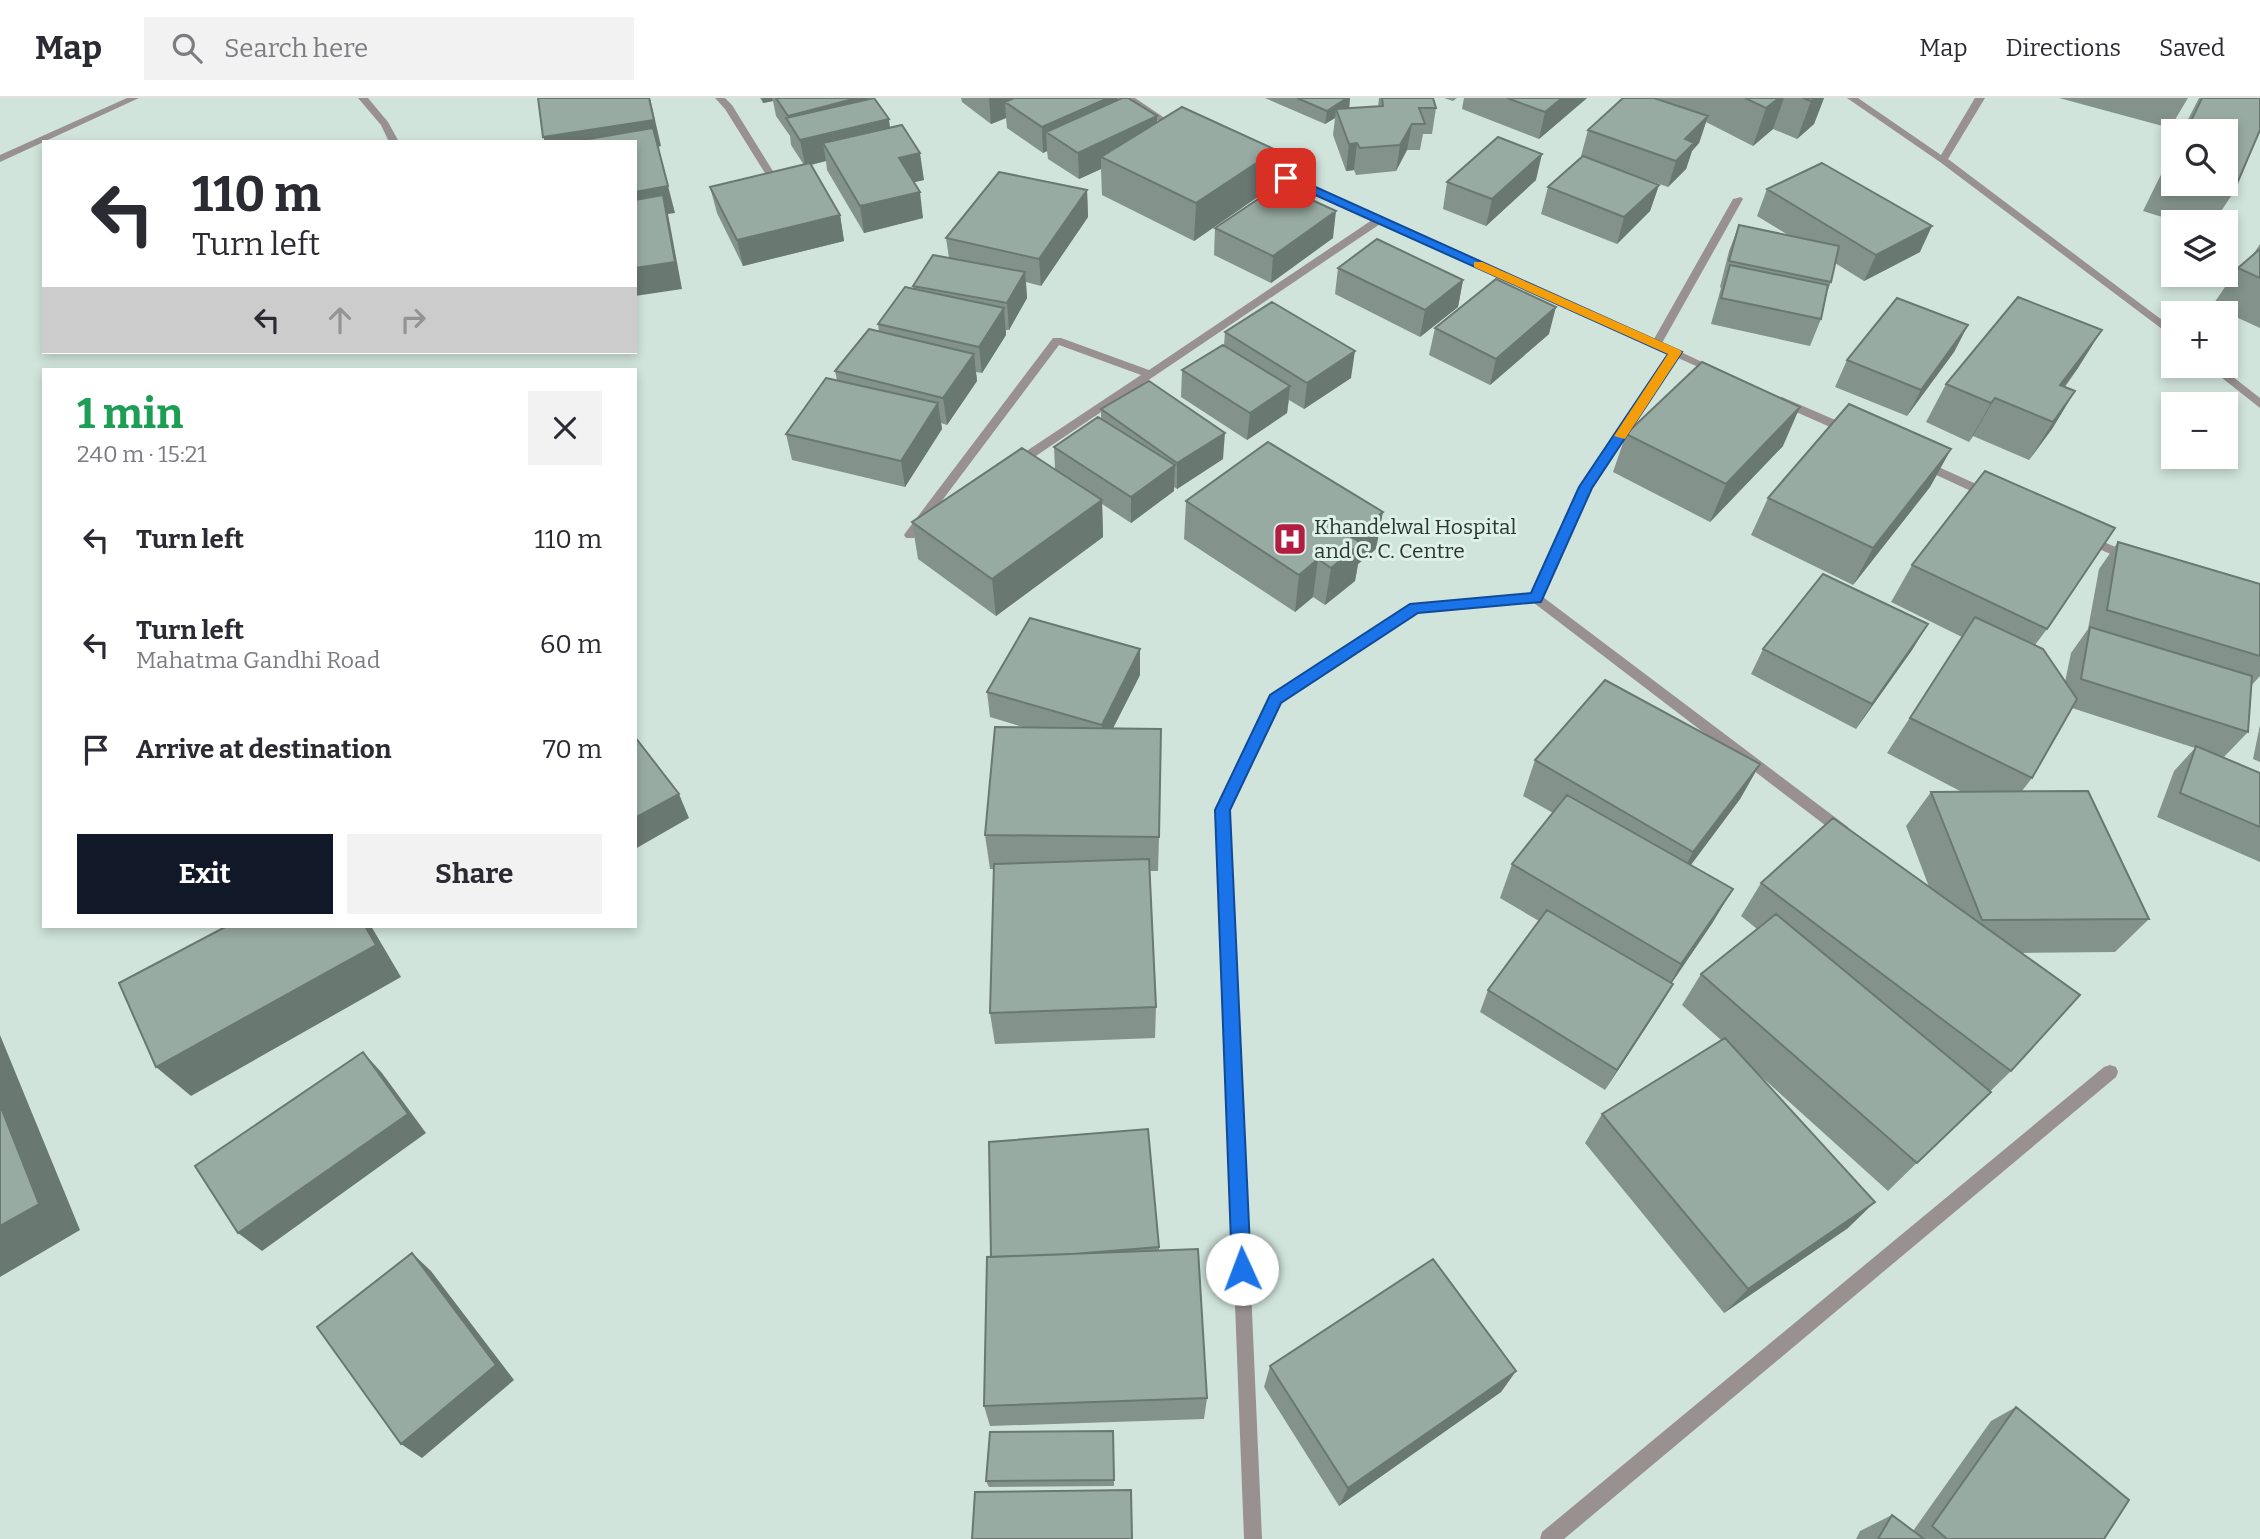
<!DOCTYPE html>
<html lang="en">
<head>
<meta charset="utf-8">
<style>
	body { margin:0; font-family:Bitter,serif; background:#f2f2f3; color:#2b2b33; height:100vh; display:flex; flex-direction:column; font-size:26px; white-space:nowrap }
	* { box-sizing:border-box; margin:0 }
	p { font-size:23px; color:#7c7c81 }
	.icon { flex:none; width:38px; height:38px; fill:none; stroke:currentColor; stroke-width:2; stroke-linecap:round; stroke-linejoin:round }
	.map { position:relative; flex:1; overflow:hidden }
	.details { position:absolute; left:42px; top:270px; width:595px; height:560px; display:flex; flex-direction:column; background:#fff; border-radius:0px; box-shadow:0 4px 10px #0003 }
	.details>* { flex:none }
	.banner { position:absolute; left:42px; top:42px; width:595px; height:214px; border-radius:0px; box-shadow:0 4px 10px #0003; background:#fff; color:#2b2b33; overflow:hidden }
	.buttons { position:absolute; left:2161px; top:21px; display:grid; gap:14px }
	.buttons a { display:grid; place-items:center; width:77px; height:77px; border-radius:0px; background:#fff; box-shadow:0 4px 10px #0003; font-size:35px }
	.pin { position:absolute; display:grid; place-items:center; width:60px; height:60px; color:#fff; margin:-30px; border-radius:14px; box-shadow:0 4px 10px #0006 }
	.me { position:absolute; width:77px; margin:-38px; rotate:358deg; stroke-linejoin:round; filter:drop-shadow(0 0 5px #0008) }
	.turn { display:flex; align-items:center; gap:24px; height:147px; padding:0 35px; font-size:32px }
	.turn .icon { width:91px; height:91px; stroke-width:2.5 }
	.turn b { display:block; font-size:49px; line-height:60px }
	.lanes { display:flex; align-items:center; height:66px; padding:0 35px; background:#0003; justify-content:center; gap:35px; direction:ltr }
	.lanes .off { opacity:.35 }
	.round { display:grid; place-items:center; flex:none; width:74px; height:74px; border-radius:0px; background:#f2f2f3 }
	.head { display:flex; align-items:center; justify-content:space-between; height:119px; padding:0 35px }
	h1 { font-size:42px; font-weight:700; line-height:52px; color:#1e9e55 }
	.primary-button { display:flex; gap:14px; margin-top:auto; padding:14px 35px }
	.primary-button a { flex:1; height:80px; border-radius:0px; background:#111827; color:#fff; font-size:28px; font-weight:700; line-height:80px; text-align:center }
	.primary-button a+a { background:#f2f2f3; color:#2b2b33 }
	ul { padding:0; list-style:none }
	li { display:flex; align-items:center; gap:21px; height:105px; padding:0 35px }
	li div { flex:1 }
	li b { display:block; font-size:26px }
	li em { font-style:normal }
	header { display:flex; align-items:center; gap:42px; box-sizing:border-box; height:98px; padding:0 35px; background:#fff; border-bottom:2px solid #e1e1e2 }
	header strong { font-size:33px }
	nav { display:flex; gap:38px; margin-inline-start:auto; font-size:24px }
	.search { width:490px; height:63px; background:#f2f2f3; display:flex; align-items:center; gap:18px; box-sizing:border-box; padding:0 24px; border-radius:0px; color:#7c7c81; font-size:26px }
	.map>svg:first-child { display:block }
	.lines { fill:none; stroke-linecap:round; stroke-linejoin:round }
	.minor { fill:#999090; fill-rule:evenodd }
	.tertiary { fill:#999090; fill-rule:evenodd }
	.wall { fill:#83938c }
	.shaded-wall { fill:#6a7872 }
	.building { fill:#98aba3; stroke:#6a7872; stroke-width:2 }
	.route { fill:#1a73e8; stroke:#114b97; stroke-width:2 }
	.slow { fill:#f59e0b }
	.labels { text-anchor:middle; stroke-width:6; stroke-linejoin:round; paint-order:stroke }
	.poi-label { font-size:21px; fill:#2d3532; stroke:#ddf1e9; text-anchor:start }
</style>
</head>
<body>
<header>
<strong>Map</strong>
<div class="search"><svg class="icon" aria-label="search" viewBox="0 0 24 24"><circle cx="10" cy="10" r="6"/><path d="M15 15l6 6"/></svg>Search here</div>
<nav><a>Map</a><a>Directions</a><a>Saved</a></nav>
</header>
<div class="map">
<svg width="2260" height="1441" viewBox="0 0 2260 1441">
	<rect width="100%" height="100%" fill="#d0e4dc"/>
	<g class="lines">
		<path class="minor" d="M358,0h10l20,24 11,20h-10l-8,-17z
			M715,0h10l7,7 44,71 -2,2h-6l-43,-69z
			M1124,0h11l46,31 -8,2z
			M1847,0h11l83,57 34,-57h10l-37,61 226,170v9l-234,-176z
			M1256,66h6l392,175 79,-140 8,-2 2,2 -81,144 59,28 -1,2h-8l-34,-15 -86,130 -49,109 305,230 2,4 -2,4h-10l-304,-232 -116,9 -138,90 -50,108 32,729h-18l-28,-729 54,-115 141,-90 121,-11 48,-107 89,-133 -289,-130 -359,242h-8v-6l128,-85 -82,-30 -145,193h-8l-2,-3 2,-3 147,-194h8l88,32 223,-150 -116,-52z
			M2207,268h12l41,32v10z
			M1782,299l72,31 2,3 -2,3h-8l-68,-30v-6z
			M1923,362l71,32 2,3 -2,3h-8l-67,-31 -2,-3z
			M2085,436l47,20 2,3 -6,4 -4,-1 -43,-19 -2,-3z
			M2110,967l6,2 2,5 -2,5 -552,462h-24l2,-7 562,-465z"/>
		<path class="tertiary" d="M127,0h12l-139,64v-7z"/>
	</g>
	<path class="wall" d="M760,0h108l22,30 34,52 -10,2 9,36 -59,15 -37,-63 -1,-9 -15,4 29,50 4,26 -101,25 -26,-53 -7,-26 94,-22 -13,-20 -1,-9 -14,-20 -3,-15 -10,2z
		M961,0h157v2l154,87 -78,54 -92,-46 -1,-26 -22,10 -31,-20 -1,-8 -4,2 -36,-25 -1,-10 -15,6 -29,-22z
		M1265,0h85l-1,10 29,-2 1,-8h54l3,10 -4,26h-9l-3,16h-13l-11,21 -40,4 -2,-5 -8,1 -13,-36 2,-17 -10,6z
		M1444,0h13l-4,3z
		M1464,0h123l-48,41 -77,-30z
		M1657,0h167l-10,26 -17,15 -24,-10 -20,17 -47,-24 -7,21 -7,8 -6,18 -18,18 -43,-15 34,13 -9,26 -33,33 -76,-30 7,-27 34,-31h-1l7,-26 76,-29z
		M2059,0h129l-18,30z
		M2199,0h61l-27,95 -19,29h-36l-35,-11 31,-63v36h52v-53h-44z
		M1536,82l-50,46 -43,-17 4,-27z
		M1767,91l153,63 -56,29 -29,-18 -4,19 -4,10 -6,27 -11,27 -99,-22 10,-36 -1,-1 9,-36 10,-26 49,10 -31,-19z
		M1087,92l1,27 -47,69 -15,-4 1,16 -18,32h-3v5l-24,38 -6,-1 1,9 -30,44 -6,-2 1,6 -37,58 -113,-27 -6,-26 51,-54 -2,-9 44,-39 -1,-8 35,-35v-3l36,-28 -3,-20z
		M1215,130l118,10 -62,45 -57,-28z
		M2260,146v84l-48,-22 26,-38 14,-12z
		M1338,170l125,12 -5,27 -38,30 -85,-43z
		M1968,227l-14,27 -47,64 -72,-29 12,-27z
		M1435,230l114,6 -59,51 -61,-30z
		M1225,234l126,46 -47,31 -15,-9 -2,13 -40,27 -66,-43 1,-27 42,-25z
		M2078,270l-13,19 10,4 -23,38 -23,31 -56,-24 -4,6 -43,-20 20,-38z
		M1101,311l122,50 -46,30 -3,-2v4l-43,32 -29,-19 1,33 -107,79 -78,-57 -6,-37 143,-53 -1,-22 47,-28z
		M1626,336l157,12 -73,76 -97,-50z
		M1951,351l-21,38 -77,98 -102,-50 17,-37z
		M1186,403l190,48 -18,15 -3,17 -30,24 -12,-8 -18,15 -111,-73z
		M2118,444l142,42v92l-9,10 -3,46 -24,25 -9,-3 45,19v89l-103,-45 17,-46 21,-23 -123,-40 -40,70 -10,13 127,128 -34,33 -95,1 -9,118 -123,120 -134,-121 94,158 -124,85 -139,-170 17,-29 119,-74 -39,-35 19,-31 56,-45 -16,-13 20,-33 168,4 -23,-61 25,-34h31l-75,-39 75,-116 -71,-35 21,-37 135,64 -12,16 30,37 6,-29 17,-24 11,-60z
		M1928,526l-16,26 -56,79 -105,-55 12,-25z
		M1140,577l-27,53 46,109 -1,34h-8l6,136 -1,31 -160,6 -5,-31 4,-144h-4l-5,-34 38,-108 -33,-10 -3,-25z
		M2260,627v37l-7,-3z
		M1535,662l225,4 -20,35 -49,66 22,57 -42,61 2,1 -13,22 -55,84 -125,-78 8,-22 51,-69 -39,-23 12,-34 41,-51 -30,-17z
		M1159,1149v3l48,148 -3,21 -214,7 -6,-20 3,-149z
		M1270,1268l246,5 -15,21 -162,114 -75,-119z
		M2016,1309l88,132h-248l4,-8 32,-16 21,16 78,-110z
		M1113,1333l1,55 -125,1 -3,-6z"/>
	<path class="shaded-wall" d="M650,0l11,48 -3,1 17,66 -7,1 14,75 -47,7v-154h-90l-2,-5z
		M762,0h10l1,3 -10,2z
		M857,0h11l3,24 18,-3 3,26 -69,-2 3,18 -21,5 -5,-26 -10,-15 -2,-9z
		M989,0h65l-49,4 1,16 -15,6z
		M1108,0h10v22l-72,12 1,19 -4,2 -1,-26z
		M1347,0h3l-1,11h-13l-1,9 -10,6 2,-13z
		M1562,0h25l-48,41 6,-27z
		M1779,0h5l-11,31 -20,17 13,-38z
		M1815,0h9l-10,26 -17,15 14,-38z
		M1157,18v26l-56,15v12l-22,10 -1,-26z
		M1708,18l-9,27 -7,8 -6,18 -18,18 8,-26 9,-22z
		M1412,26l-5,26 -11,21 4,-26z
		M1357,45l-3,27 -8,1 3,-27z
		M1276,52l-4,37 -78,54 2,-38z
		M920,55l4,27 -22,5 -3,-27z
		M1542,56l-6,26 -50,46 6,-27z
		M1659,87l-9,26 -33,33 7,-27z
		M1087,92l1,27 -47,69 -2,-27z
		M920,94l3,26 -59,15 -4,-27z
		M1336,113l-3,27 -62,45 2,-27z
		M840,117l4,26 -101,25 -6,-26z
		M1932,128l-12,26 -56,29 12,-26z
		M1025,174l2,26 -18,32 -2,-27z
		M1463,182l-5,27 -38,30 5,-27z
		M1556,209l-7,27 -59,51 6,-26z
		M1004,210l2,27 -24,38 -3,-26z
		M1968,227l-14,27 -47,64 14,-26z
		M2102,232l-24,38 -37,49 19,-32z
		M1355,253l-4,27 -47,31 3,-26z
		M974,256l3,27 -30,44 -4,-27z
		M1290,288l-3,27 -40,27 3,-27z
		M2075,293l-23,38 -23,31 24,-38z
		M1995,300l-22,38 -4,6 22,-39z
		M938,305l4,26 -37,58 -4,-26z
		M1800,309l-17,39 -73,76 16,-38z
		M1225,335l-2,26 -46,30v-26z
		M1951,351l-21,38 -77,98 20,-37z
		M1175,367l-1,26 -43,32v-26z
		M1102,402l1,37 -107,79 -4,-37z
		M1383,414l-7,37 -18,15 -3,17 -30,24 6,-37 20,-31z
		M1318,461l-5,38 -18,15 4,-37z
		M1928,526l-16,26 -56,79 16,-25z
		M1140,551v26l-38,75v-25z
		M1760,666l-20,35 -65,87 18,-34z
		M679,696l10,24 -54,31v-31z
		M1733,791l-20,33 -50,74 18,-32z
		M365,828h6l30,51 -210,119 -35,-29z
		M1673,886l-13,22 -55,84 12,-20z
		M0,937l80,195 -80,47z
		M363,954l19,21 44,60 -164,118 -24,-18z
		M1875,1104l-27,26 -124,85 24,-24z
		M412,1155l19,18 83,109 -92,78 -21,-14z
		M1516,1273l-15,21 -162,114 9,-18z"/>
	<path class="building" d="M538,0h111l5,22 -111,17z
		M776,0h81l-69,18z
		M874,0l15,21 -89,21 -14,-22z
		M1014,0h94l-66,29 -37,-25z
		M1122,0h6l29,18 -79,37 -32,-21z
		M1297,0h50l-20,13z
		M1382,0h51l3,10h-17l6,16h-13l-12,21 -40,3 -3,-5 -8,1 -13,-35 47,-3z
		M1507,0h55l-17,14z
		M1623,0h31l54,18 -23,23 9,4 -18,18 -88,-31z
		M1745,0h34l-13,10z
		M1803,0h12l-4,3z
		M2202,0h58v32l-27,63 -33,-9h26v-53h-40z
		M1182,9l94,43 -80,53 -95,-46z
		M902,27l18,28 -21,5 21,34 -60,14 -37,-63z
		M653,30l15,58 -33,6v-50h-64z
		M1498,39l44,17 -50,45 -45,-17z
		M1583,58l76,29 -35,32 -76,-30z
		M2174,59v19l-9,-2z
		M810,65l30,52 -103,25 -27,-53z
		M1822,65l110,63 -56,29 -109,-66z
		M999,74l88,18 -48,69 -93,-21z
		M1279,87l57,26 -63,45 -58,-28z
		M663,97l12,67 -40,6v-68z
		M1739,127l100,21 -8,36 -102,-21z
		M1377,141l86,41 -38,30 -87,-42z
		M2260,151v29l-22,-10z
		M933,157l92,17 -18,31 -94,-17z
		M1730,167l98,20 -7,34 -100,-21z
		M1496,181l60,28 -60,52 -61,-31z
		M905,189l99,21 -25,39 -101,-23z
		M2018,199l84,33 -42,55 15,6 -22,31 -58,-24 -4,5 -45,-19z
		M1897,200l71,27 -47,65 -74,-30z
		M1272,204l83,49 -48,32 -82,-51z
		M869,231l105,25 -31,44 -108,-27z
		M1223,247l67,41 -40,27 -68,-43z
		M1702,264l98,45 -74,77 -100,-50z
		M826,280l112,25 -37,58 -115,-27z
		M1149,283l76,52 -48,30 -76,-54z
		M1849,306l102,45 -78,99 -105,-50z
		M1098,319l77,48 -44,32 -77,-50z
		M1268,344l115,70 -32,25 10,6 -30,25 -13,-9 -19,16 -113,-74z
		M1022,350l80,52 -110,79 -80,-57z
		M1985,373l130,57 -68,101 -135,-64z
		M2118,444l142,42v72l-153,-46z
		M1823,476l105,50 -56,80 -109,-55z
		M1975,519l68,32 34,50 -45,79 -122,-60z
		M1030,520l110,31 -38,76 -115,-33z
		M2090,529l162,49 -4,56 -167,-53z
		M1605,582l155,84 -67,88 -158,-92z
		M995,629l166,2 -2,108 -174,-2z
		M635,639l44,57 -44,24z
		M2196,648l64,27v54l-80,-34z
		M2088,693l61,128 -167,1 -51,-128z
		M1567,697l166,94 -52,75 -169,-100z
		M1833,720l247,177 -69,76 -250,-188z
		M1149,761l7,148 -166,6 4,-149z
		M1547,812l126,74 -56,86 -129,-80z
		M1776,816l215,178 -74,71 -216,-189z
		M227,828h138l11,19 -220,122 -37,-84z
		M1725,940l150,164 -127,87 -146,-175z
		M363,954l45,62 -170,119 -43,-67z
		M0,1007l39,99 -39,22z
		M1148,1031l11,118 -86,7 -82,3 -2,-115z
		M1198,1151l9,149 -223,8 3,-149z
		M412,1155l84,112 -95,79 -84,-117z
		M1433,1161l83,112 -168,117 -78,-122z
		M2016,1309l113,93 -25,39h-157l-15,-13z
		M1113,1333l1,49 -128,1 4,-49z
		M1131,1392l1,49h-160l3,-47z
		M1892,1417l32,24h-46z"/>
	<path class="route" d="M1282,77h7l393,177 -90,136 -51,114 -123,11 -137,90 -51,107 21,459 -3,7 -6,3 -7,-3 -3,-7 -17,-459 55,-115 140,-91 121,-11 48,-106 89,-133 -386,-174z"/>
	<path class="slow" d="M1474,164h8l198,88 2,2 -57,87 -11,-3 54,-82 -194,-87z"/>
	<defs>
		<symbol id="hospital-square" viewBox="-11 -11 22 22"><rect x="-9" y="-9" width="18" height="18" rx="4" fill="#b11e41" stroke="#ddf1e9"/><path d="M-5-5h3v3.5h4V-5h3V5h-3V1.5h-4V5h-3Z" fill="#fff"/></symbol>
	</defs>
	<g fill-rule="evenodd">
		<use href="#hospital-square" x="1271" y="422" width="38" height="38"/>
	</g>
	<g class="labels">
		<g class="poi-label">
			<text x="1314" y="436">Khandelwal Hospital<tspan x="1314" dy="24">and C. C. Centre</tspan></text>
		</g>
	</g>
</svg>
<div class="buttons">
<a><svg class="icon" aria-label="search" viewBox="0 0 24 24"><circle cx="10" cy="10" r="6"/><path d="M15 15l6 6"/></svg></a>
<a><svg class="icon" aria-label="layers" viewBox="0 0 24 24"><path d="M12 4l9 5-9 5-9-5zM3 14l9 5 9-5"/></svg></a>
<a>+</a>
<a>−</a>
</div>
<div class="pin" style="left:1286px;top:80px;background:#d93025"><svg class="icon" aria-label="arrive" viewBox="0 0 24 24"><path d="M6 21V4h12l-3 4 3 4H6"/></svg></div>
<svg class="me" style="left:1242px;top:1171px" viewBox="-20 -20 40 40"><circle r="19" fill="#fff"/><path d="M0-13L10 11 0 6-10 11z" fill="#1a73e8"/></svg>
<div class="banner">
<div class="turn"><svg class="icon" aria-label="left" viewBox="0 0 24 24"><path d="M17 20v-9H6M10 6l-5 5 5 5"/></svg><div><b>110 m</b>Turn left</div></div>
<div class="lanes"><svg class="icon" aria-label="left" viewBox="0 0 24 24"><path d="M17 20v-9H6M10 6l-5 5 5 5"/></svg><svg class="icon off" aria-label="ahead" viewBox="0 0 24 24"><path d="M12 20V5M6 11l6-6 6 6"/></svg><svg class="icon off" aria-label="right" viewBox="0 0 24 24"><path d="M7 20v-9h11M14 6l5 5-5 5"/></svg></div>
</div>
<section class="details">
<div class="head"><div><h1>1 min</h1><p>240 m · 15:21</p></div><a class="round"><svg class="icon" aria-label="close" viewBox="0 0 24 24"><path d="M6 6l12 12M18 6L6 18"/></svg></a></div>
<ul>
<li><svg class="icon" aria-label="left" viewBox="0 0 24 24"><path d="M17 20v-9H6M10 6l-5 5 5 5"/></svg><div><b>Turn left</b></div><em>110 m</em></li>
<li><svg class="icon" aria-label="left" viewBox="0 0 24 24"><path d="M17 20v-9H6M10 6l-5 5 5 5"/></svg><div><b>Turn left</b><p>Mahatma Gandhi Road</p></div><em>60 m</em></li>
<li><svg class="icon" aria-label="arrive" viewBox="0 0 24 24"><path d="M6 21V4h12l-3 4 3 4H6"/></svg><div><b>Arrive at destination</b></div><em>70 m</em></li>
</ul>
<div class="primary-button"><a>Exit</a><a>Share</a></div>
</section>
</div>
</body>
</html>
